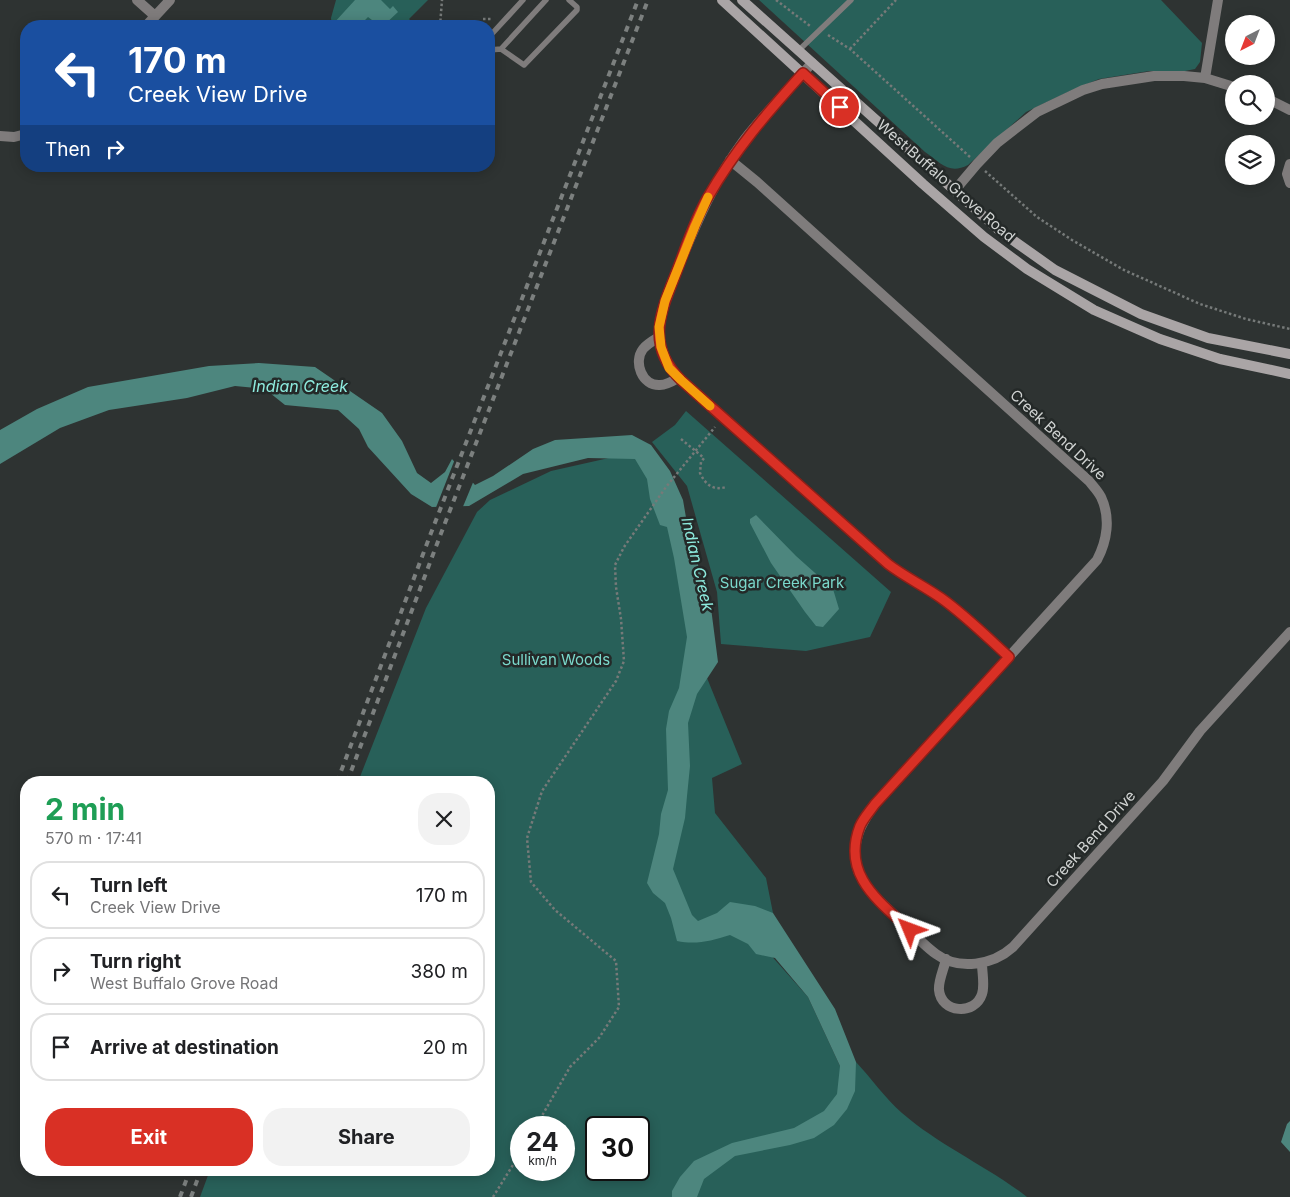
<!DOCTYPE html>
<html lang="en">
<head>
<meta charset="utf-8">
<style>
	body { margin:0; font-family:Inter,sans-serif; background:#f2f2f2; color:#202124; height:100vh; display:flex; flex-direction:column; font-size:19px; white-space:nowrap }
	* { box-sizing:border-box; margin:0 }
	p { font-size:16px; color:#757577 }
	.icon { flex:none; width:28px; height:28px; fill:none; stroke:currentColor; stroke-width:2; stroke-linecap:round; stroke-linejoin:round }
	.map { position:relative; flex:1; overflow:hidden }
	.panel { position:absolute; left:20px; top:776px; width:475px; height:400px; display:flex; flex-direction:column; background:#fff; border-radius:20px; box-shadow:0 2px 12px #0003 }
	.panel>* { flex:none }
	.banner { position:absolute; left:20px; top:20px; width:475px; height:152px; border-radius:20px; box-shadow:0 2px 12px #0003; background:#1a4fa0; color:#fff; overflow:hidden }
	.needle { width:32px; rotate:222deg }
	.fabs { position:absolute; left:1225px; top:15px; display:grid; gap:10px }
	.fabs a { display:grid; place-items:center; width:50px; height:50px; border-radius:50%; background:#fff; box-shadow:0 2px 12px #0003; font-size:25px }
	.speed { position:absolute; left:510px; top:1116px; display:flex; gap:10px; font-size:25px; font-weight:700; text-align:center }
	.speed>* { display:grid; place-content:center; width:65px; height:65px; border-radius:50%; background:#fff; box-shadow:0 2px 12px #0003; line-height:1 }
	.speed small { font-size:12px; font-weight:400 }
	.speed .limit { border:2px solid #111; border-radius:8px; background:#fff; color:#111 }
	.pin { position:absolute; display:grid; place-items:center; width:42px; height:42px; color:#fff; margin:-21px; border:2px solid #fff; border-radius:50%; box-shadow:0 1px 5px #0007 }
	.me { position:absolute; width:55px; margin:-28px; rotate:314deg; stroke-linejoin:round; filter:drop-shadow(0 0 4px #0008) }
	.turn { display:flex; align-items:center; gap:18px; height:105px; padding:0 25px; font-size:22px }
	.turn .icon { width:65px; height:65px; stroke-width:2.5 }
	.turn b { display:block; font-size:35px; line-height:42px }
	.then { display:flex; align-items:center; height:48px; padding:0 25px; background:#0003; gap:10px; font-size:19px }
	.round { display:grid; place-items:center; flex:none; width:52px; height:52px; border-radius:20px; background:#f2f2f2 }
	.summary { display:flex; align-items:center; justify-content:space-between; height:85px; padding:0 25px }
	h1 { font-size:30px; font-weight:700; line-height:38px; color:#1e9e55 }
	.primary-button { display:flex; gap:10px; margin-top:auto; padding:10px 25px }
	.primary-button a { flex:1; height:58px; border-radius:20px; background:#d93025; color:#fff; font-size:20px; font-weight:700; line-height:58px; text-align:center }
	.primary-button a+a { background:#f2f2f2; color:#202124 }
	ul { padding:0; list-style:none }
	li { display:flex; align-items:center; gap:15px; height:68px; margin:0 10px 8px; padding:0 15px; border:2px solid #e0e0e0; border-radius:20px }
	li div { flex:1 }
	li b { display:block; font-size:19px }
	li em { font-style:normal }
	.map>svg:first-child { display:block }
	.green { fill:#286059; fill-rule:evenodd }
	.water { fill:#4d867e }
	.pier { fill:#2e3332 }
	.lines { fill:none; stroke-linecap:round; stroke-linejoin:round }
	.path { stroke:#767a79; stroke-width:2.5; stroke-dasharray:2.5 2.5; stroke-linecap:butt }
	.lane { stroke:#7f7c7c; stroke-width:5.5 }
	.street { stroke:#7f7c7c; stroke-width:10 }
	.secondary { stroke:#aaa5a6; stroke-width:10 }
	.rail { stroke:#7c807f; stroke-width:4; stroke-dasharray:6 6; stroke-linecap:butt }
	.route-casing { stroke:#8d1f18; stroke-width:12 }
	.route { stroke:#d93025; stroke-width:9 }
	.slow { stroke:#f59e0b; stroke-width:9 }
	.labels { text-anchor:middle; stroke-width:5; stroke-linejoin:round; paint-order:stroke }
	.street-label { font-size:15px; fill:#d0d3d2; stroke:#242928 }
	.park-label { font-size:15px; fill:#7bd9cc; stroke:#242928 }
	.water-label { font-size:16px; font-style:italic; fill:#8eecdf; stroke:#242928 }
</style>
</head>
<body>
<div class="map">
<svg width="1290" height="1197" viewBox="0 0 1290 1197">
	<rect width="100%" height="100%" fill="#2e3332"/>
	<path class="green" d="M336,0h92l-19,19 7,7h-84l-1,-8z
		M759,0h402l41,43 -2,19 -5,7 -10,2h-36l-50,8 -29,12 -44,21 -58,53c-19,10 -27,-2 -43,-13z
		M686,411l205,181 -21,45 -64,14 -85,-7 -4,-52 -30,-106 -35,-44 23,-17z
		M640,451l20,17 34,178 48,118 -30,14 3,35 51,65 7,35 -20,22 55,62 32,69 16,-4c15,16 29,36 46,51 38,33 85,53 125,84h-827l10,-27h279v-388h-131l68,-174 51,-96 13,-12 61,-29zM521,1128h43v42h-43zM596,1128h43v42h-43z"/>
	<path class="water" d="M355,0h26l9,9 3,-3 5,6 -15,14h-3l-12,-9 -9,9h-23l-3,-2z
		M259,363l56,4 67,46 20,28 15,32 14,10 14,-11 7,-13 23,26 18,-9 40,-27 22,-9 77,-5 19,10 19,26 13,29 6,35 22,73 7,54 -21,32 -9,29 2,43 -3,30 -2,22 -12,51 19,46 6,6 19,-8 13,-11 25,4 18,7 62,96 21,53 -1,29 -8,18 -13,16 -20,13 -24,7 -55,11 -31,23 -7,18h-25v-6l8,-14 14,-16 38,-18 62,-15 30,-17 13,-17 3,-28 -32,-69 -33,-39 -19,-4 -8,-10 -18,-9c-19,6 -34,10 -53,6l-6,-23 -6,-15 -12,-10 -6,-10 12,-49 2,-20 7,-24 -2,-61 3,-18 10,-23 8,-51 -13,-79 -7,-31 -7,-2 -10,-26 -3,-20 -12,-20 -47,-1 -65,16 -54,32 -37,1 -21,-13 -43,-47 -9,-18 -21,-19 -53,-5 -20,-16 -30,-3 -48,12 -78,12 -49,18 -60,36v-34l37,-21 51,-22 121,-21z
		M756,515l40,41 37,33 6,20 -16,18 -7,-1 -11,-14 -34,-49 -21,-40v-4z
		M1290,1121v31l-9,-10 6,-18z"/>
	<path class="pier" d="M455,459l19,21 -12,29 -27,1z"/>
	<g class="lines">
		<path class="path" d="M776,0l34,26
			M483,19h9
			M440,26l2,-26
			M828,35l22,14 120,108
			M850,49l46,-49
			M985,171l52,46 35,23 52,30 76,34 46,15 44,10
			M681,439l23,19 -3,4 -1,11c5,11 13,18 26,14
			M535,1128l35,-61 29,-29 20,-31 -3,-46 -61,-51 -24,-28 -4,-44 15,-47 74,-110 8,-20 -3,-42 -5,-32 -1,-22 9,-18 42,-60 49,-60
			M493,1197l28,-45"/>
		<path class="lane" d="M546,0l-45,49 23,16 53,-55v-3l-8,-7
			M489,37l34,-37
			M489,50l12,-1
			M798,51l53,-51"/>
		<path class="street" d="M137,0l18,16
			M146,26l24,-26
			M812,63c-23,26 -47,50 -68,77 -29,39 -48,83 -66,128 -16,42 -33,75 3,112l207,184c17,13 36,22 53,34 24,17 46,39 68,59
			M1205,78l13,-78
			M1266,98l24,12
			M0,136l14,1 12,-3
			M730,160l27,22 332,299c4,5 9,10 12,16 10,21 6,44 -4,63l-222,244c-12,17 -20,30 -20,52 1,26 24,45 42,61 12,12 25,27 39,37 23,17 57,11 77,-7l150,-166 37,-50 90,-99
			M1290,164l-3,10 3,9
			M955,190l22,-26 20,-21 40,-31 46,-22 19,-6 52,-8h30l21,2 29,9
			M659,337c-5,3 -12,7 -16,12 -10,13 -1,37 17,36 6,0 13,-4 18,-7
			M946,959c-2,10 -8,22 -7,31 2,23 36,26 43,4 3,-9 0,-21 0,-31"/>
		<path class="secondary" d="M722,0l201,184 61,53 43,32 67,41 66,29 60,20 70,15
			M742,0l258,231 55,39 86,44 67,24 82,16"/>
		<path class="rail" d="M337,782l94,-249 207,-533
			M347,782l93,-246 208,-536
			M180,1197l10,-27
			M191,1197l10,-27"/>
	</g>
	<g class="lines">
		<defs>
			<path id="route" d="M840,107l-37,-34c-37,41 -68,77 -95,124 -13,22 -21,47 -30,71 -16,41 -34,76 3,112l207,184c17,13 36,22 53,34 24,17 46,39 68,59l-134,147c-5,7 -12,15 -15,22 -19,49 19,75 50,104"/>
		</defs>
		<use href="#route" class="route-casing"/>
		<use href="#route" class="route"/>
		<path class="slow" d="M708,197l-13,29 -30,75 -6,26 2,20 8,21 12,12 29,26"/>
	</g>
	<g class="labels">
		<g class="street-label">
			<text transform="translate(946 181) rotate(41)" y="5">West Buffalo Grove Road</text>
			<text transform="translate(1058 435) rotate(43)" y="5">Creek Bend Drive</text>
			<text transform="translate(1091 839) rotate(-48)" y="5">Creek Bend Drive</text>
		</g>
		<g class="park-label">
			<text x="782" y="588">Sugar Creek Park</text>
			<text x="556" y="665">Sullivan Woods</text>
		</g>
		<g class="water-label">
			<text x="300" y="392">Indian Creek</text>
			<text transform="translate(698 564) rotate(77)" y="6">Indian Creek</text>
		</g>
	</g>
</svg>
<div class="fabs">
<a><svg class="needle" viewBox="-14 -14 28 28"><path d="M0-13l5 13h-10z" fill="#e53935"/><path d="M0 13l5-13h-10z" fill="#757577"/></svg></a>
<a><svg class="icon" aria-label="search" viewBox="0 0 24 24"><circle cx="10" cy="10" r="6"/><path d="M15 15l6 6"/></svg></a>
<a><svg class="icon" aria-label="layers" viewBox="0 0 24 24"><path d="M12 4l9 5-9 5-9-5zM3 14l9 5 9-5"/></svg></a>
</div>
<div class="speed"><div>24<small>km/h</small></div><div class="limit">30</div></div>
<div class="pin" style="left:840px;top:107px;background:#d93025"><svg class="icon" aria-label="arrive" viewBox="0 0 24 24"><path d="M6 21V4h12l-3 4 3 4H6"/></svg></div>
<svg class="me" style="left:910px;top:930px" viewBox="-20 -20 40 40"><path d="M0-17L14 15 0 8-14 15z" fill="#d93025" stroke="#fff" stroke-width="4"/></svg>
<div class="banner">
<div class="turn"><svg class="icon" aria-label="left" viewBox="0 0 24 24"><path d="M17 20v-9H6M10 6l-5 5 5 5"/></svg><div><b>170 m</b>Creek View Drive</div></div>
<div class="then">Then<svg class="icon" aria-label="right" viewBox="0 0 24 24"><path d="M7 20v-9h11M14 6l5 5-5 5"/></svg></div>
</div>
<section class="panel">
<div class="summary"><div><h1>2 min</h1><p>570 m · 17:41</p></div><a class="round"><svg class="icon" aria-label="close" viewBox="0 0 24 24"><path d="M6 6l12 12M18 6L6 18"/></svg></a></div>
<ul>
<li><svg class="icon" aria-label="left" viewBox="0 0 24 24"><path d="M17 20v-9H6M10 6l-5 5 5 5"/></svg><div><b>Turn left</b><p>Creek View Drive</p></div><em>170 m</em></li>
<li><svg class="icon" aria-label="right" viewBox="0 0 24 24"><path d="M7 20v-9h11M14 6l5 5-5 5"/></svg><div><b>Turn right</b><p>West Buffalo Grove Road</p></div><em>380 m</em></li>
<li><svg class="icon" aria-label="arrive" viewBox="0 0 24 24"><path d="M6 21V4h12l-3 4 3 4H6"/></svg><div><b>Arrive at destination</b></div><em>20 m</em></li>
</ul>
<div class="primary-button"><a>Exit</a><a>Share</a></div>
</section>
</div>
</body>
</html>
